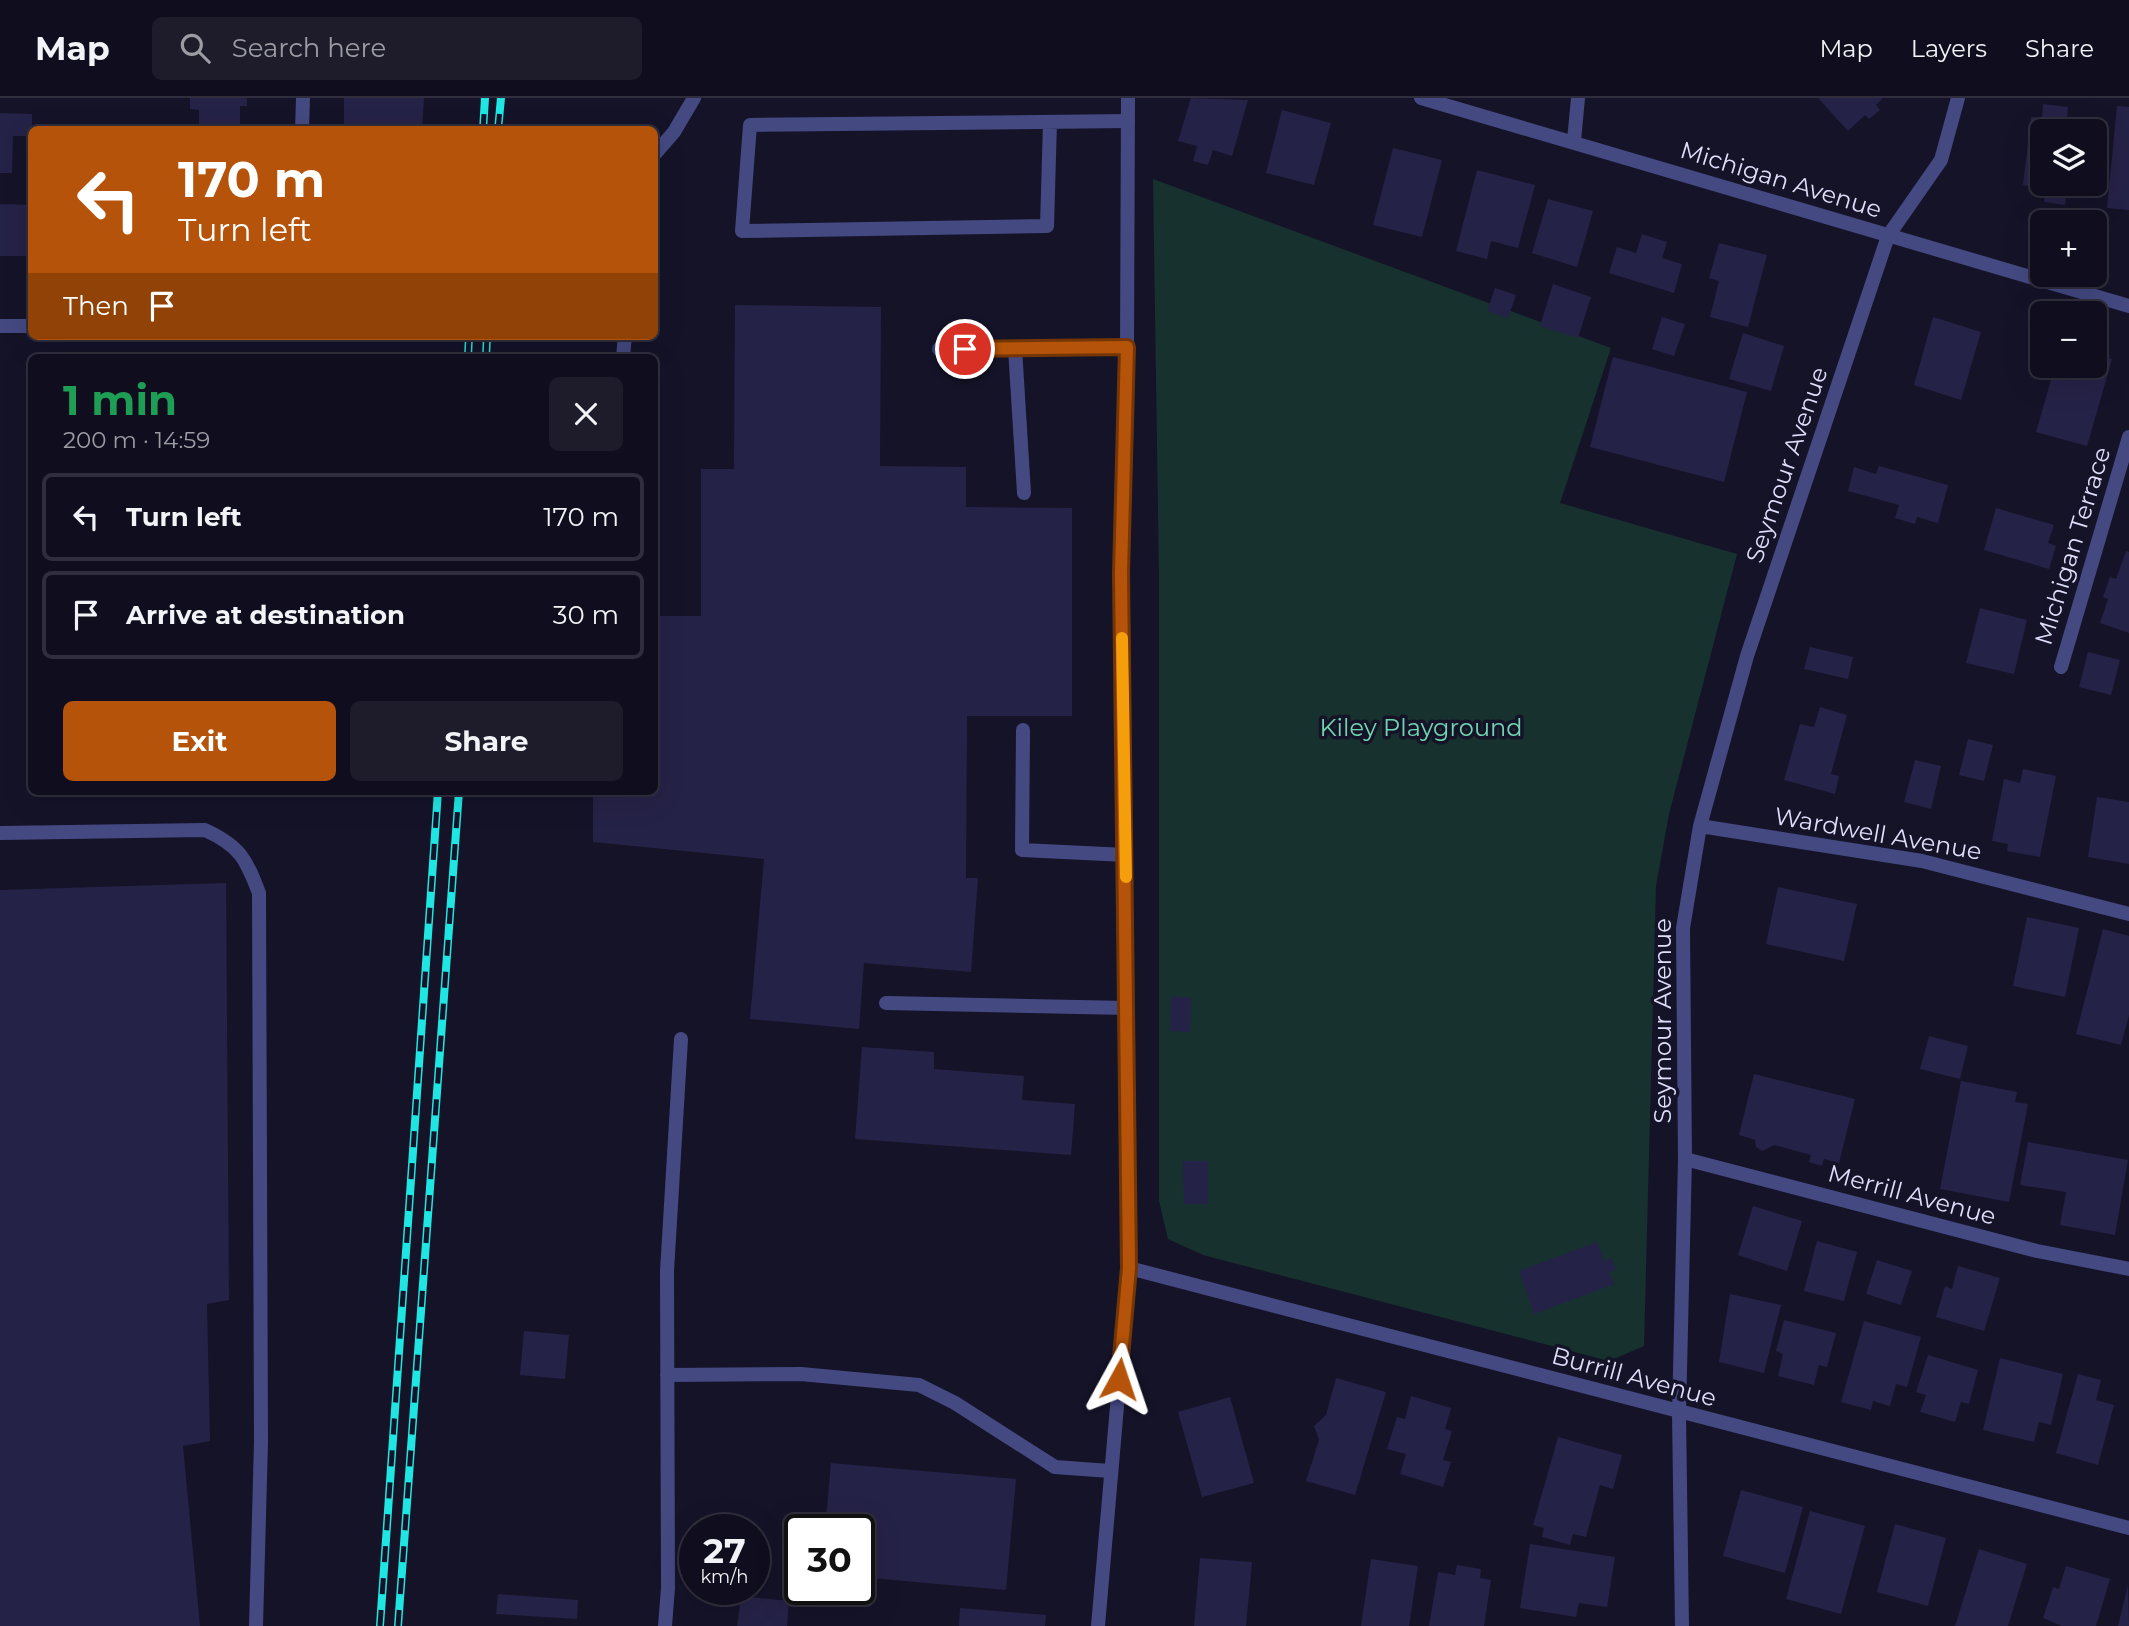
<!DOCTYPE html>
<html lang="en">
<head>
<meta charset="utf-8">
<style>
	body { margin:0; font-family:Montserrat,sans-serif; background:#1e1c2b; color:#f1f3f6; height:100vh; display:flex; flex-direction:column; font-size:26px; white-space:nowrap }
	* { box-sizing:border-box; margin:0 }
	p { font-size:23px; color:#9c9ca4 }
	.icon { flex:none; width:38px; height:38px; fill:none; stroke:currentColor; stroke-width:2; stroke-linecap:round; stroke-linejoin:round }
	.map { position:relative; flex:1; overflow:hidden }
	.panel { position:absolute; left:28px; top:256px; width:630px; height:441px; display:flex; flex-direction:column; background:#100e1e; border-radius:10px; box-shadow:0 7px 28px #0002,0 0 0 2px #302e3c }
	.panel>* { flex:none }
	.top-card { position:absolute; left:28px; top:28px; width:630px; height:214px; border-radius:10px; box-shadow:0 7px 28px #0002,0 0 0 2px #302e3c; background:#b45309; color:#fff; overflow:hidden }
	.fabs { position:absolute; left:2030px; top:21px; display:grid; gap:14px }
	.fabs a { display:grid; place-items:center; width:77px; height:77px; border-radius:10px; background:#100e1e; box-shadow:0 7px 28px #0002,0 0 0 2px #302e3c; font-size:35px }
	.speed { position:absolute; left:679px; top:1416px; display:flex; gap:14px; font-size:35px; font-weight:700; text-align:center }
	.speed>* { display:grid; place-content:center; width:91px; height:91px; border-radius:50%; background:#100e1e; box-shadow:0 7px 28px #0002,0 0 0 2px #302e3c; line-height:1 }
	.speed small { font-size:18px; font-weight:400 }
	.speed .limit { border:4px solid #111; border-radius:10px; background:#fff; color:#111 }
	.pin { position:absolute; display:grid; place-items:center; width:60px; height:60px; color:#fff; margin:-30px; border:4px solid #fff; border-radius:50%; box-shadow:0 2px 7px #0007 }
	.me { position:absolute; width:77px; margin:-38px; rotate:5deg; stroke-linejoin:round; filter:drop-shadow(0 0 5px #0008) }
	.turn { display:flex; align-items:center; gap:24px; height:147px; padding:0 35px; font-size:32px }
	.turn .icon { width:91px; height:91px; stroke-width:2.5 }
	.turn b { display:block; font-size:49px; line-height:60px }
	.then { display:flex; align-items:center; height:66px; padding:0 35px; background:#0003; gap:14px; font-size:26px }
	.round { display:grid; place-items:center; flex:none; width:74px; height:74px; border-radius:10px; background:#1e1c2b }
	.head { display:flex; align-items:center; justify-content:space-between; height:119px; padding:0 35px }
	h1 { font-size:42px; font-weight:700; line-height:52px; color:#1e9e55 }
	.button { display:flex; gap:14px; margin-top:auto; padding:14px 35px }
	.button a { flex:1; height:80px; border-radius:10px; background:#b45309; color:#fff; font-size:28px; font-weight:700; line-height:80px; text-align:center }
	.button a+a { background:#1e1c2b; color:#f1f3f6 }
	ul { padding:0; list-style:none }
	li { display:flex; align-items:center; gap:21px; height:88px; margin:0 14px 10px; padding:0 21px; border:4px solid #302e3c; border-radius:10px }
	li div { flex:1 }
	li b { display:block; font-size:26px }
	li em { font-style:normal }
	header { display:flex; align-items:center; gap:42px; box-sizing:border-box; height:98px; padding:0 35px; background:#100e1e; border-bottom:2px solid #302e3c }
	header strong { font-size:33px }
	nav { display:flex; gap:38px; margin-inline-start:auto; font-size:24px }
	.search { width:490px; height:63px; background:#1e1c2b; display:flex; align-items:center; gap:18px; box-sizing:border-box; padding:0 24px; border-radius:10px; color:#9c9ca4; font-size:26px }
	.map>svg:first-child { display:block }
	.green { fill:#17322e }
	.building { fill:#252247 }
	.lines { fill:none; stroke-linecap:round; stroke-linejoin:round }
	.service { stroke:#444982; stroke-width:14 }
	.minor { stroke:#444982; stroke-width:14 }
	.rail-casing { stroke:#1fe6e3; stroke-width:8 }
	.rail { stroke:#151328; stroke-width:5; stroke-dasharray:16; stroke-linecap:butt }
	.route-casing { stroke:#753606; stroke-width:18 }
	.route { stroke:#b45309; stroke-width:12 }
	.slow { stroke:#f59e0b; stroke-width:12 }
	.labels { text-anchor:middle; stroke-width:7; stroke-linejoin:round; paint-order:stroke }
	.street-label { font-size:24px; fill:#dedefb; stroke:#151328 }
	.park-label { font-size:24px; fill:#71d5b0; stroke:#151328 }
</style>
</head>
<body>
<header>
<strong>Map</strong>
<div class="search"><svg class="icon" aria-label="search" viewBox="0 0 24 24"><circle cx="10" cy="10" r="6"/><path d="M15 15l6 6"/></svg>Search here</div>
<nav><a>Map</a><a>Layers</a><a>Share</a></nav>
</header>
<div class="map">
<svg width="2129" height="1528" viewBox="0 0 2129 1528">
	<rect width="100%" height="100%" fill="#151328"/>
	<path class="green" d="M1153,81l458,169 -51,155 177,51 -68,260 -13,72 -12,460 -35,15 -406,-106 -35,-16 -9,-38v-624z"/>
	<path class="building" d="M190,0h57v8h-7v24h-41v-20l-9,-1z
		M344,0h80l-2,32h-78z
		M1191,0l57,2 -16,56 -19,-6 -5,15 -15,-4 4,-15 -19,-5z
		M1818,0h65l-7,7 4,5 -11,9 -4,-4 -17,16z
		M2043,6l25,3 -1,13 32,5 -3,20 -1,-14h-53v53h49l-1,10 -23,-3 -2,14 -21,-3 2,-14 -23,-3 8,-68 11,1z
		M2117,8l12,1v103l-22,-2z
		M1282,12l49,13 -17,62 -48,-12z
		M0,15l32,1v22h-19l-1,37h-12z
		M1393,50l49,12 -20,77 -49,-12z
		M1477,72l58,15 -17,63 -27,-7 -4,18 -31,-8z
		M1548,101l45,12 -16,56 -45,-14z
		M0,106l32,1v51h-32z
		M1642,136l25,8 -5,16 20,6 -8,29 -65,-20 8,-26 19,6z
		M1719,145l48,12 -19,72 -38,-10 9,-36 -10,-3z
		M1553,186l38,13 -13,41 -38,-12z
		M1495,190l21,7 -8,23 -21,-7z
		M735,207l146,2 -1,159 86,1v40l106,1v208h-105l-1,162h12l-7,94 -107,-9 -5,66 -109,-10 14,-160 -171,-17v-51h61v-175h47v-147h33z
		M1662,219l23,7 -11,32 -22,-7z
		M1933,219l48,15 -20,68 -47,-15z
		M1743,235l41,13 -13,45 -42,-12z
		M2095,256l17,5 -25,87 -51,-14 19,-66h40z
		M1613,259l134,35 -23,90 -134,-35z
		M1879,368l69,19 -10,38 -21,-6 -2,7 -20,-6 4,-13 -51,-14 6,-24 22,7z
		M1996,410l58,17 -6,18 8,3 -7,23 -65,-19z
		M2126,453l3,1v81l-29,-10 8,-24 -5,-2 7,-20 6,2z
		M1980,510l47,12 -13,54 -48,-11z
		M1810,549l43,10 -5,22 -44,-10z
		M2088,554l32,8 -9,35 -32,-8z
		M1820,609l27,8 -16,59 8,2 -4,18 -51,-14 16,-56 14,3z
		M1968,641l25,6 -9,36 -25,-6z
		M1915,662l26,6 -10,43 -27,-7z
		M2023,671l33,7 -16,81 -33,-6 1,-7 -16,-3 12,-62 16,4z
		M2097,699l32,5v62l-41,-7z
		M226,785l3,417 -22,4 3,137 -27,5 17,180h-200v-736z
		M1778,789l79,17 -13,57 -78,-17z
		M2027,819l52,11 -14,69 -52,-11z
		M2103,831l26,7v79l-8,30 -45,-11z
		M1171,899h20l-1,35 -20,-1z
		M1929,938l39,10 -8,33 -40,-10z
		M862,949l72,5v17l90,7 -2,24 53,4 -4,51 -216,-16z
		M1754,976l101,25 -16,64 -15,-4 -2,7 -13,-4 2,-7 -37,-10 -12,6 -6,-4 -1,-7 -16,-5z
		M1961,983l56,11 -2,10 13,2 -19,98 -69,-13z
		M2028,1044l100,18 -13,75 -55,-10 6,-33 -46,-7z
		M1183,1063h25v43h-24z
		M1753,1108l49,15 -15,50 -49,-16z
		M1817,1143l40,11 -13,49 -40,-10z
		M1597,1144l7,19 7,-3 5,12 -7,2 5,12 -80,30 -15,-43z
		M1877,1162l35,11 -11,34 -35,-11z
		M1958,1168l42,12 -16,53 -48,-14 9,-31 7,3z
		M1730,1196l51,11 -17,68 -45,-11z
		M1784,1222l52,13 -9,34 -8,-2 -5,20 -36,-9 5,-22 -7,-3z
		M1864,1223l57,16 -14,50 -11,-3 -6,22 -17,-5 -2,9 -30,-8z
		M524,1233l45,4 -4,44 -45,-4z
		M1928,1257l50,15 -9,34 -8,-2 -6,20 -35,-10 6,-17 -10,-3z
		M2000,1260l63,16 -12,51 -12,-3 -5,20 -51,-12z
		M2078,1276l23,6 -5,20 18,5 -16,60 -42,-12z
		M1336,1280l50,14 -31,103 -49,-14 13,-41 -5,-14 12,-11z
		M1411,1298l40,12 -6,21 7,2 -9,29 8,2 -8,25 -43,-13 6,-20 -19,-5 10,-32 8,2z
		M1230,1299l24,86 -52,14 -24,-85z
		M1558,1339l64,18 -9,34 -13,-4 -14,52 -13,-3 -3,11 -28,-8 2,-9 -11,-3z
		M831,1365l185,16 -10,111 -147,-13v-47h-34z
		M1741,1392l62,17 -18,66 -62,-17z
		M1810,1413l55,15 -24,88 -55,-15z
		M1895,1426l51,14 -18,68 -51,-14z
		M1530,1446l85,13 -8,50 -28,-4 -3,14 -56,-9z
		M1979,1451l48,15 -19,62h-53z
		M1200,1460l52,4 -6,64h-52z
		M1371,1461l47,7 -9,60h-48z
		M1457,1467l24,4 -1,9 11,2 -7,46h-55l9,-54 17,3z
		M2066,1468l44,13 -14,47h-34l-19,-8 10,-31 6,2z
		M2128,1487l1,41h-11z
		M498,1496l80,6 -1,19 -81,-5z
		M741,1498l48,5 -2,25h-50z
		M960,1510l86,7 -1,11h-86z"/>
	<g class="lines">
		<path class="service" d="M1050,24l-3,104 -305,5 8,-106 378,-4
			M654,57l20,-23 20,-34
			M1015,250l9,145
			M939,251l188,-2
			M623,259l2,-21
			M1023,632l-1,120 104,5
			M0,735l205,-3c35,16 41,29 54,63l2,549 -5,184
			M886,905l241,5
			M667,1277l134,-1 118,11 36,18 100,64 55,4
			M668,1490l-1,-317 14,-232"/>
		<path class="minor" d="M1421,0l708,208
			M302,32l1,-32
			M1574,43l4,-43
			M0,228h32
			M2061,569l68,-230
			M1700,728l222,35 207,53
			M1685,1061l352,92 92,18
			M1129,1170l1000,260
			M665,1528l3,-38
			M1098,1528l31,-358 -8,-695 6,-226 1,-249
			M1682,1528l-3,-213 6,-254 -2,-231 17,-102 47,-170 141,-420 53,-76 17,-62"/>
		<defs>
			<path id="rail" d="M483,32l2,-32
				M498,32l3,-32
				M468,259l1,-21
				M486,259l1,-21
				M380,1528l58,-835
				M398,1528l61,-835"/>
		</defs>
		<use href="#rail" class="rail-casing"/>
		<use href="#rail" class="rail"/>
	</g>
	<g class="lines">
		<defs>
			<path id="route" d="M965,251l162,-2 -6,226 8,695 -10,111"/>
		</defs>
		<use href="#route" class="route-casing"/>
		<use href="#route" class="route"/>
		<path class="slow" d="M1122,540l4,239"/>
	</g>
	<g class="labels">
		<g class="street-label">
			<text transform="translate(1781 82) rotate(17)" y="8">Michigan Avenue</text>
			<text transform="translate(1787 367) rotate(-71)" y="8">Seymour Avenue</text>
			<text transform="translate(2073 448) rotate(-73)" y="8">Michigan Terrace</text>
			<text transform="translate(1878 736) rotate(10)" y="8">Wardwell Avenue</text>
			<text transform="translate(1663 923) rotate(-90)" y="8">Seymour Avenue</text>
			<text transform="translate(1912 1097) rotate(15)" y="8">Merrill Avenue</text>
			<text transform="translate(1634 1279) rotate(15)" y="8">Burrill Avenue</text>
		</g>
		<g class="park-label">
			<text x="1421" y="638">Kiley Playground</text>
		</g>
	</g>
</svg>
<div class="fabs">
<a><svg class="icon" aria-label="layers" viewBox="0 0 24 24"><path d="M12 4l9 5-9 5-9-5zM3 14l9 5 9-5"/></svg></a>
<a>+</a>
<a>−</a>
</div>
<div class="speed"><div>27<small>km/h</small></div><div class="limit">30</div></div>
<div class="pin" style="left:965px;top:251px;background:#d93025"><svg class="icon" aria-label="arrive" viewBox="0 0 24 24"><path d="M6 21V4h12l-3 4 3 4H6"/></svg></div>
<svg class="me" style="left:1119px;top:1281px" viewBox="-20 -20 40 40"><path d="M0-17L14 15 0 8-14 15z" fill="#b45309" stroke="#fff" stroke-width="4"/></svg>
<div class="top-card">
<div class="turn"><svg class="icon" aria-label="left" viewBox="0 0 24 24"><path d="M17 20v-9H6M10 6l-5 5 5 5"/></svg><div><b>170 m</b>Turn left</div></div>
<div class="then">Then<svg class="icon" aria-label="arrive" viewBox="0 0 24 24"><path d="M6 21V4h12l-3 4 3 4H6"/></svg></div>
</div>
<section class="panel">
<div class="head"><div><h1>1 min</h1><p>200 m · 14:59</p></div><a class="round"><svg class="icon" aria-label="close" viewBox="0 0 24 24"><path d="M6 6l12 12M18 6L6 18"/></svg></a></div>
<ul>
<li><svg class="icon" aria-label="left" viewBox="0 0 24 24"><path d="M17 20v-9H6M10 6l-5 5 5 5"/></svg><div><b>Turn left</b></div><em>170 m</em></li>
<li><svg class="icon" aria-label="arrive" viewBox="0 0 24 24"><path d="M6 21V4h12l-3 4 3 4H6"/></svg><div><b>Arrive at destination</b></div><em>30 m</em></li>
</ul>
<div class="button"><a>Exit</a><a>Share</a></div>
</section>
</div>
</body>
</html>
